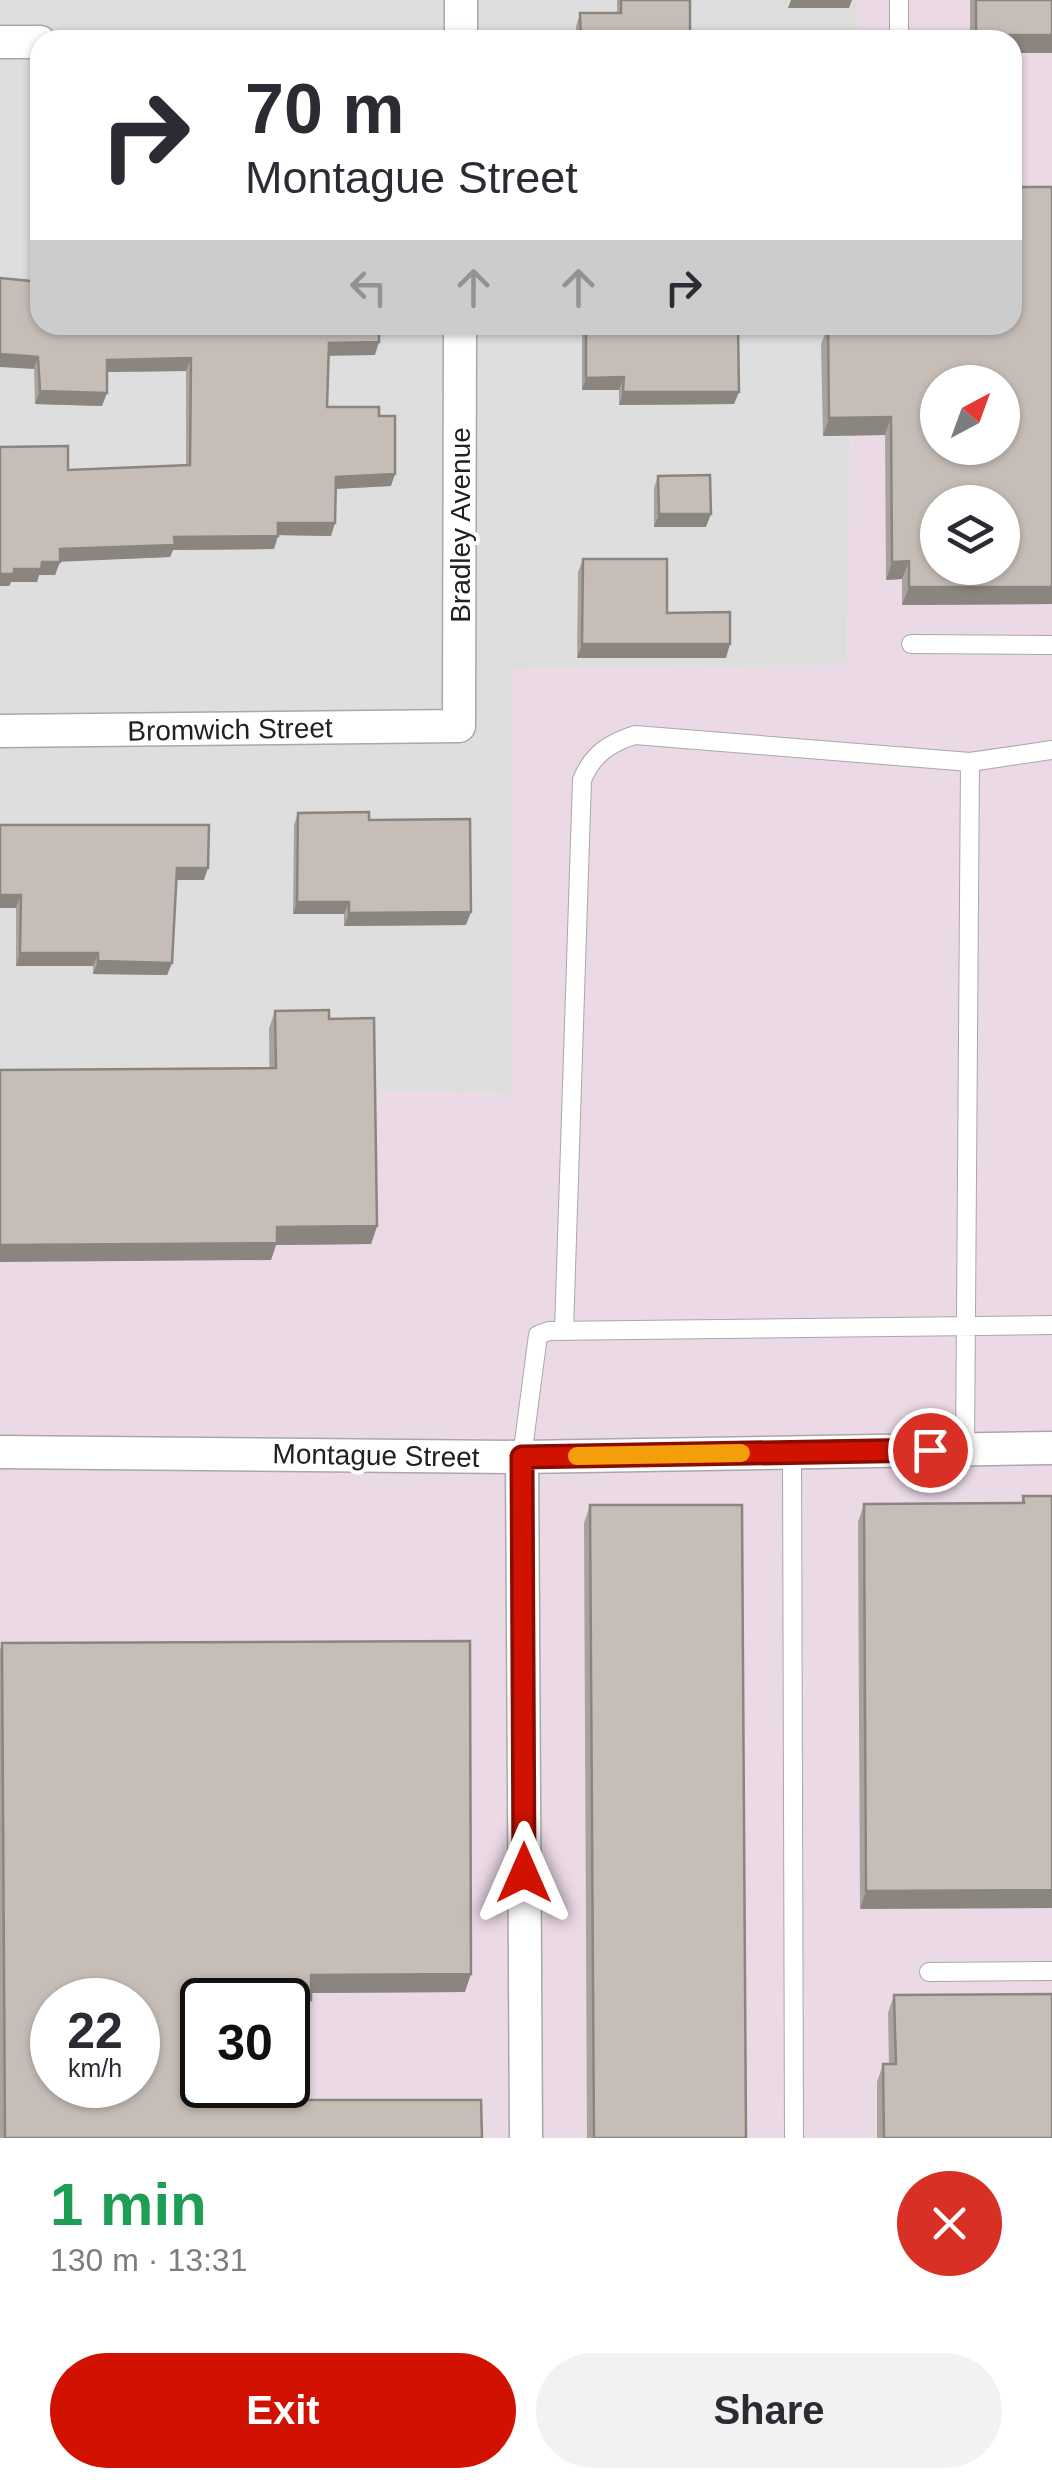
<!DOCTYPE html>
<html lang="en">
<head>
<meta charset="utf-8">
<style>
	body { margin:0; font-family:Helvetica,sans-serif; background:#f2f2f3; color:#2b2b33; height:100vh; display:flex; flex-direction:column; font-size:38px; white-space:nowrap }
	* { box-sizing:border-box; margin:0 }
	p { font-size:32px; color:#7c7c81 }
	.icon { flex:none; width:55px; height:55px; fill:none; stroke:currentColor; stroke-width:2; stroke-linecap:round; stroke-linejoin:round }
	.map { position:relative; height:2138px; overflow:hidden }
	.drawer { display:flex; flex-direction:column; background:#fff; flex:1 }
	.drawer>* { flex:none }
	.guide { position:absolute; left:30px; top:30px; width:992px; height:305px; border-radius:30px; box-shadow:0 2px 8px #0004; background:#fff; color:#2b2b33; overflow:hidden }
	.needle { width:65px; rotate:41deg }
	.buttons { position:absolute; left:920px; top:365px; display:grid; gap:20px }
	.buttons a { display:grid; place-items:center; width:100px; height:100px; border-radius:50%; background:#fff; box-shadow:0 2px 8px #0004; font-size:50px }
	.speed { position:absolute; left:30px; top:1978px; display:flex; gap:20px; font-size:50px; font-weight:700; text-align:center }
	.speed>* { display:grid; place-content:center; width:130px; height:130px; border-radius:50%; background:#fff; box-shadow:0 2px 8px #0004; line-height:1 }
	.speed small { font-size:25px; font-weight:400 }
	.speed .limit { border:5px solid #111; border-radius:15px; background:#fff; color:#111 }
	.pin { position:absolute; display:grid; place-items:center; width:85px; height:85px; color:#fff; margin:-42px; border:5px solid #fff; border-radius:50%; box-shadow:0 2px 10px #0007 }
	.me { position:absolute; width:110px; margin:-55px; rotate:0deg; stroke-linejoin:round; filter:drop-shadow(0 0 8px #0008) }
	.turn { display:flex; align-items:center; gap:35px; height:210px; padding:0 50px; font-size:45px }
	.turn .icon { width:130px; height:130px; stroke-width:2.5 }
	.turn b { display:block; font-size:70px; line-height:85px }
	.lanes { display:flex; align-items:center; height:95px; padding:0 50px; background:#0003; justify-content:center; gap:50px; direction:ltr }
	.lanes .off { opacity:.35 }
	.round { display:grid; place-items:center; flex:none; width:105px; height:105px; border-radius:52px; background:#f2f2f3 }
	.overview { display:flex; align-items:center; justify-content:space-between; height:170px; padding:0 50px }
	h1 { font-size:60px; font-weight:800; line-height:75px; color:#1e9e55 }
	.cta { display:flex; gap:20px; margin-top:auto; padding:20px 50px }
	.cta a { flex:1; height:115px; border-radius:60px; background:#d11200; color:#fff; font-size:40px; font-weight:800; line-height:115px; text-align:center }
	.cta a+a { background:#f2f2f3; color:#2b2b33 }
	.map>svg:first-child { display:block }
	.residential { fill:#dfdede }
	.industrial { fill:#ebd9e6; fill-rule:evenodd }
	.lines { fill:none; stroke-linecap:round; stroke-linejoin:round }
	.service-casing { stroke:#a8a8a8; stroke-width:20 }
	.minor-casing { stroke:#a8a8a8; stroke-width:35 }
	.service { stroke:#fff; stroke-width:18 }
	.minor { stroke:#fff; stroke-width:32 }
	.wall { fill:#aaa39d }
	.shaded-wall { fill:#8b857f }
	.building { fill:#c6beb6; stroke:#8b857f; stroke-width:2.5; fill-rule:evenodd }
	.route-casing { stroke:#880c00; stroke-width:25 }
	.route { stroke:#d11200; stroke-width:18 }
	.slow { stroke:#f59e0b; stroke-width:18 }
	.labels { text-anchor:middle; stroke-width:8; stroke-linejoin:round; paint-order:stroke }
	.street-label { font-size:28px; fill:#212121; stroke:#fff }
</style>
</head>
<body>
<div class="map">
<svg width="1052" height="2138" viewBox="0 0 1052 2138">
	<rect width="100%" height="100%" fill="#f1efe7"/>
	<path class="residential" d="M0,0h858l-1,40h-817v285h812l-5,341 -335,3v425l-512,-10z"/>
	<path class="industrial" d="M858,0h194v2138h-1052v-1054l512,10v-425l335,-3 5,-341h160v-285h-155zM938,382h64v66h-64zM938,502h64v66h-64zM52,2000h86v85h-86zM202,2000h86v85h-86z"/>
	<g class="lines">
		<defs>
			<path id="service" d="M899,40v-40
				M911,644l141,1
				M564,1330l18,-550c10,-25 27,-37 53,-45l335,27
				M965,1450l5,-688 82,-12
				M792,1453l2,685
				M522,1457l16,-122 11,-4 503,-6
				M929,1972l123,-1"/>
			<path id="minor" d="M461,0v40
				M0,42h40
				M0,731l459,-5 1,-401
				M0,1452l522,5 530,-9
				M522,1457l4,681"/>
		</defs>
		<use href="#service" class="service-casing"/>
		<use href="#minor" class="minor-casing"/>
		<use href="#service" class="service"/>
		<use href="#minor" class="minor"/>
	</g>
	<path class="wall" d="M617,0h73v40h-114v-14l4,-13h37z
		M970,0h82v53h-40v-13h-42z
		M1052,187v417l-150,1v-26l-16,1 -1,-145 -62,1 -2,-92 7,-18 184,-1z
		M0,278l375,77h-47l-1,52 52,9 12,70 -55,3 -5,47 -53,-1 -4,14 -101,1 -3,7 -110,4 -5,14h-16l-2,7h-26l-2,4h-9v-139l68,23 118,-5v-94l-79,1 -5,34 -67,-2 -1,-35z
		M582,325h156l1,67 -5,12 -115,1v-15h-37z
		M658,476l48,51h-52v-39z
		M583,559l84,54 59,45h-149l1,-86z
		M298,813l71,7 97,105 -122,1v-12h-51l1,-89z
		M0,825l204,55h-28l-4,83 -5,12 -74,-1v-8h-77v-58z
		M275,1011l54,8 48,207 -6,18 -95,1 -5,15 -2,-232z
		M1023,1496h29l-192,413 -2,-387 6,-18 157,-1z
		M590,1505l156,633h-159l-3,-615z
		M2,1643l463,349 -154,1 -6,25h-11v82l188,38h-482v-488z
		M894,1995l158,143h-175v-56l6,-18h6l-1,-51z"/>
	<path class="shaded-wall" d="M791,0h61l-3,8h-61z
		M976,35h76v18h-40v-13h-37z
		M379,342l-4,13 -51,1 5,-13z
		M0,354l38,3 -4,12 -34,-2z
		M191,358l-5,13 -83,1 4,-12z
		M624,377l-5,13h-37l4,-12z
		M40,391l67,2 -5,13 -67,-2z
		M623,392h116l-5,12 -115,1z
		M891,417l-6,18 -62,1 6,-18z
		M395,474l-4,12 -60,3 5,-12z
		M659,514h52l-5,13h-52z
		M278,523h57l-4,13 -57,-1z
		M278,536l-4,13 -101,1 -3,7 -115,5 5,-13 114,-12z
		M909,561l-7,18 -16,1 6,-18z
		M42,562h18l-5,13h-16l-2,7h-26l-2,4h-9v-12z
		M909,587h143v17l-150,1z
		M582,644h148l-4,14h-149z
		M177,868h31l-4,12h-32z
		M0,895h21l-5,13h-16z
		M297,902h52l-5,12h-51z
		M471,912l-5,13 -122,1 5,-13z
		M20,953h78l-5,13h-77z
		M98,961l74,2 -5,12 -74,-1z
		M377,1226l-6,18 -95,1 -5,15 -271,2v-17l277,-18z
		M1052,1890v18l-192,1 6,-18z
		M471,1974l-6,18 -161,1 7,-18z
		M294,2000h17l-6,18h-17z"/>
	<path class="building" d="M621,0h69v40h-109l-1,-27h41z
		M976,0h76v35h-76z
		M1012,187h40v400h-143v-26l-17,1 -1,-145 -62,1 -1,-92 184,-1zM938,382h64v66h-64zM938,502h64v66h-64z
		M0,278l40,4v43h339v17l-50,1 -2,64h52v9h16v58l-59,3 -1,46h-57v13l-104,1 1,8 -115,4v13h-18l-1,7h-27v5h-14v-127l68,-1v24l122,-5 1,-107 -84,2v33l-67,-2 -2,-34 -38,-3z
		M586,325h152l1,67h-116l1,-15 -38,1z
		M710,475l1,39h-52l-1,-38z
		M583,559h84v54l63,-1v32h-148z
		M369,812v8l101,-1 1,93 -122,1v-11h-52l1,-89z
		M0,825h209l-1,43h-31l-5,95 -74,-2v-8h-78l1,-58h-21z
		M329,1010v9l45,-1 3,208 -100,1v16l-277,2v-175l276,-2 -1,-57z
		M1023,1496h29v394l-186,1 -2,-387 160,-1z
		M590,1505h152l4,633h-152z
		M470,1641l1,333 -160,1v25h-17v100h187l1,38h-477l-3,-495zM52,2000h86v85h-86zM202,2000h86v85h-86z
		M1052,1994v144h-168l-1,-74h13l-2,-69z"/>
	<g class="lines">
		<defs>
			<path id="route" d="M524,1873l-2,-416 408,-7"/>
		</defs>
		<use href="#route" class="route-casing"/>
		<use href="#route" class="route"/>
		<path class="slow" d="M577,1456l164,-3"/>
	</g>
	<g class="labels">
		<g class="street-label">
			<text transform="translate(460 525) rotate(-90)" y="10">Bradley Avenue</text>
			<text transform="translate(230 729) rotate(-1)" y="10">Bromwich Street</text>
			<text transform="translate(376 1455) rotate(1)" y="10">Montague Street</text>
		</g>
	</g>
</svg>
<div class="buttons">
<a><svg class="needle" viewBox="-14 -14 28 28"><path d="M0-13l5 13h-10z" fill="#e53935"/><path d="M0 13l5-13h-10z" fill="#7c7c81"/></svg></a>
<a><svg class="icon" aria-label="layers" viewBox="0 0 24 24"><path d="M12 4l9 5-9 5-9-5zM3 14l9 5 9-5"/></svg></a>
</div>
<div class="speed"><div>22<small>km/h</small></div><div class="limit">30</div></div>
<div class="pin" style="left:930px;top:1450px;background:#d93025"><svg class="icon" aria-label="arrive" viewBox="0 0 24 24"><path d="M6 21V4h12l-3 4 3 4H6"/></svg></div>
<svg class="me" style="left:524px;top:1873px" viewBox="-20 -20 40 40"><path d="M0-17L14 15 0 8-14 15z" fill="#d11200" stroke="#fff" stroke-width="4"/></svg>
<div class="guide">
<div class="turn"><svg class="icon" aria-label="right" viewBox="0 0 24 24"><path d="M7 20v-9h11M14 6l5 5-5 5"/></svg><div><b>70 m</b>Montague Street</div></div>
<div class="lanes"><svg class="icon off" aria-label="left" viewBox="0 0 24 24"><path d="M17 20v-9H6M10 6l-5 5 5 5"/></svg><svg class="icon off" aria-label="ahead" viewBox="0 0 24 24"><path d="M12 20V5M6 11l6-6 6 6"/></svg><svg class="icon off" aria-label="ahead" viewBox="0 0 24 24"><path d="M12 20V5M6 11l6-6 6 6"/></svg><svg class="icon" aria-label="right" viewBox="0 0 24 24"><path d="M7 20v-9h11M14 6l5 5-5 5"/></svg></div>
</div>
</div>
<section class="drawer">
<div class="overview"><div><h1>1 min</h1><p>130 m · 13:31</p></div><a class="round" style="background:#d93025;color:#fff"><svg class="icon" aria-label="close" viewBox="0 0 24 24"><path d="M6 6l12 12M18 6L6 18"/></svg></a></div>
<div class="cta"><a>Exit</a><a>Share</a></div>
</section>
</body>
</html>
